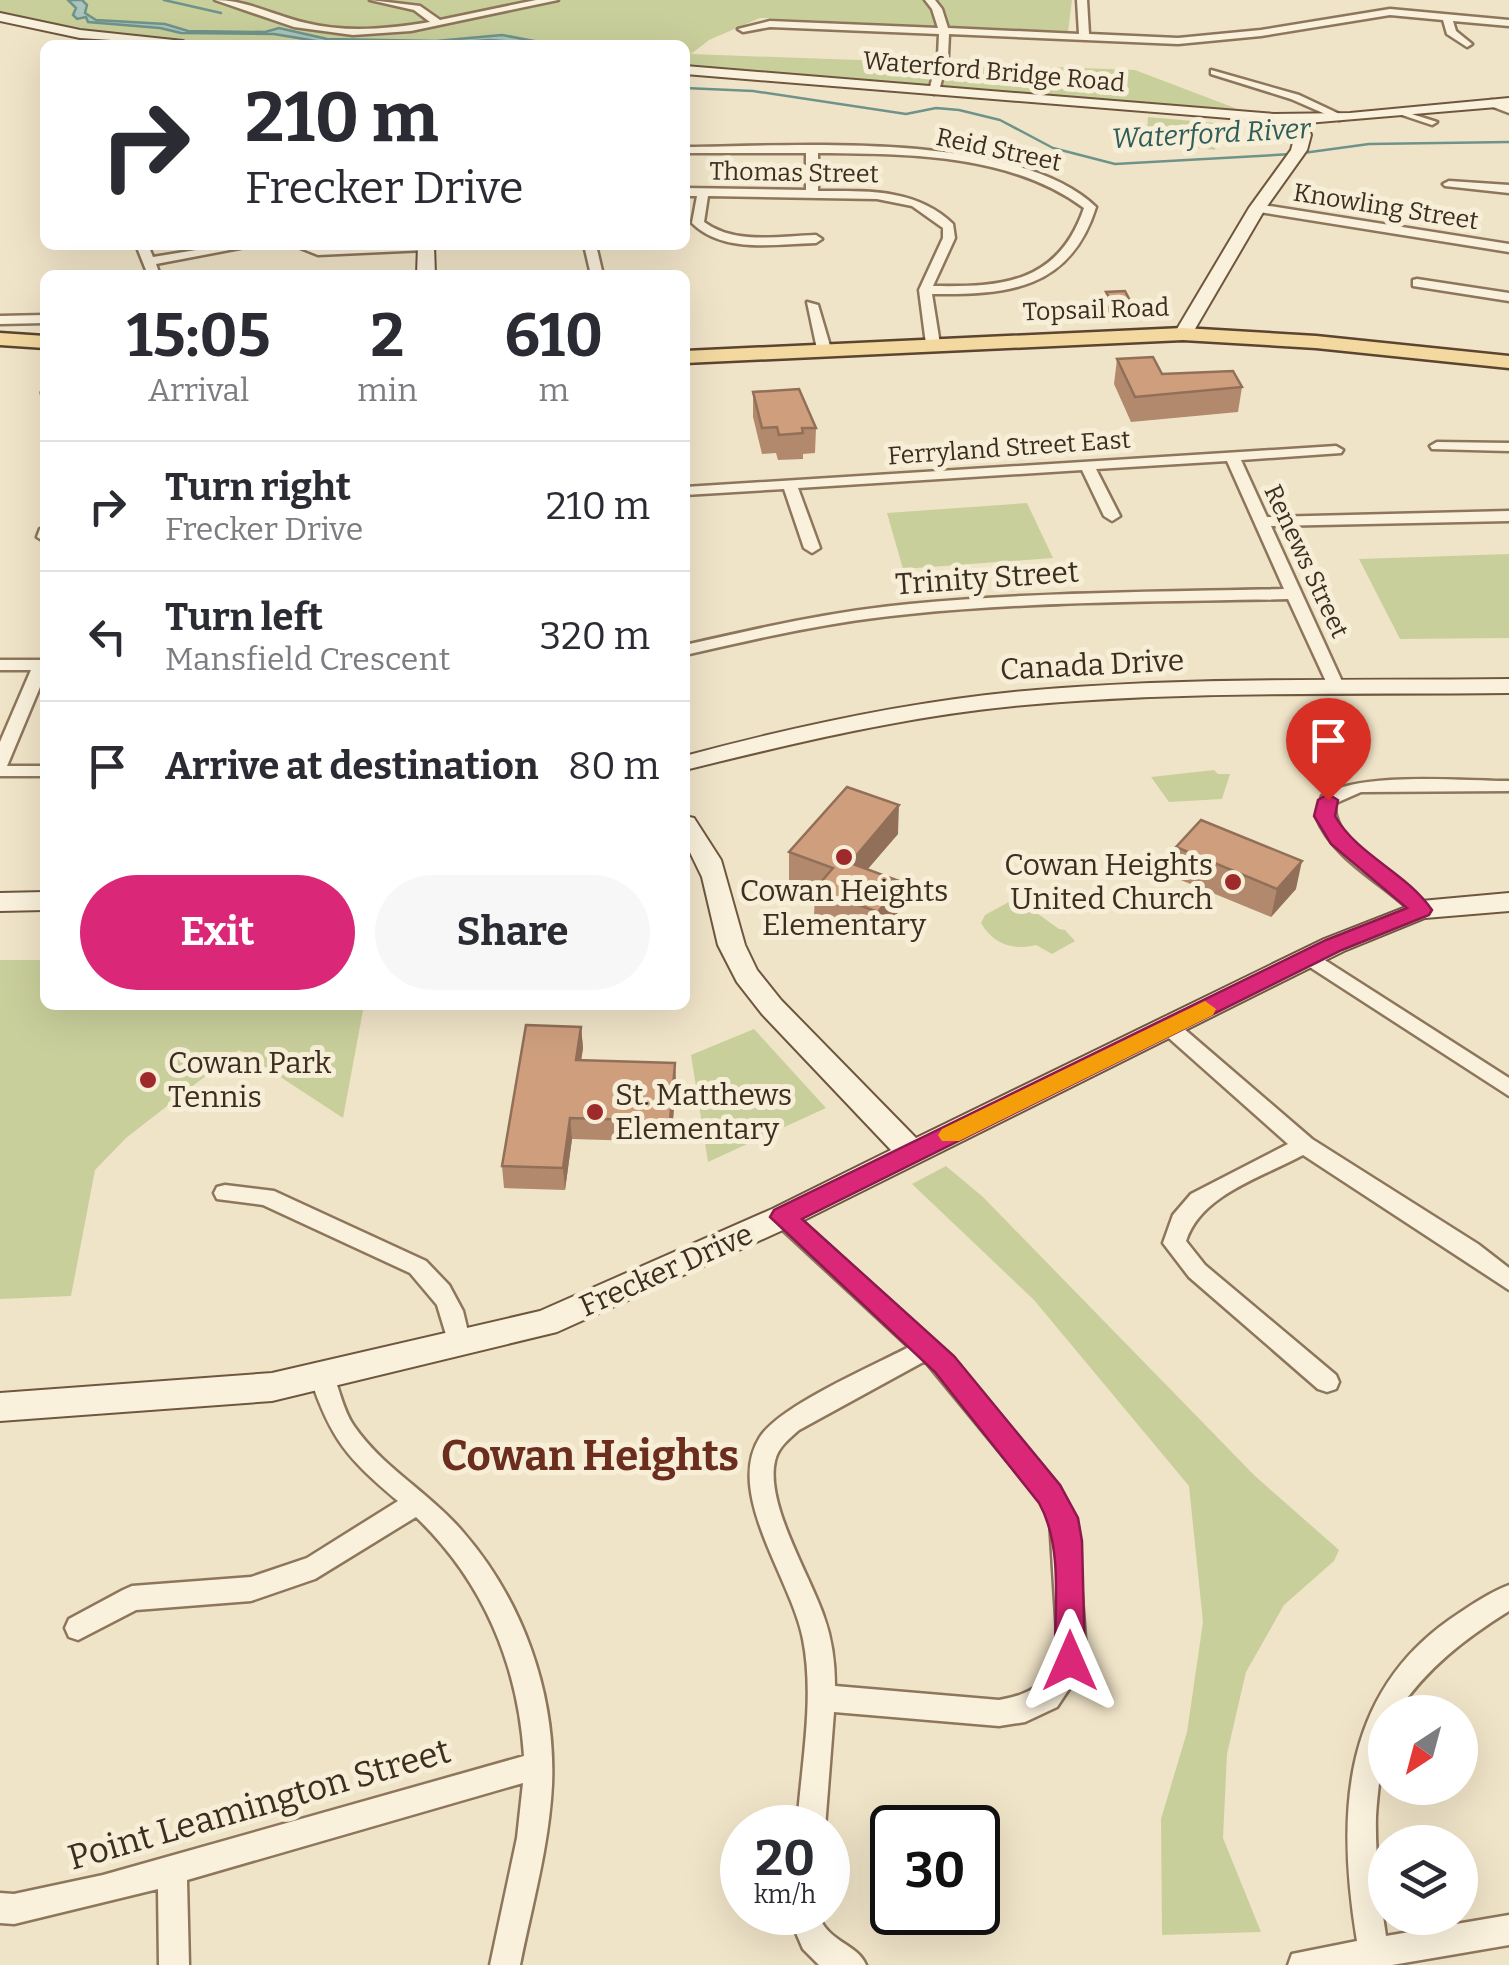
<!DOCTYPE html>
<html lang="en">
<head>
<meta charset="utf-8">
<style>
	body { margin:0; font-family:Bitter,serif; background:#f7f7f7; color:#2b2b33; height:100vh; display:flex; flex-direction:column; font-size:38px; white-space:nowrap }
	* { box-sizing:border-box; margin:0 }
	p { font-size:32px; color:#7c7c81 }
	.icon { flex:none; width:55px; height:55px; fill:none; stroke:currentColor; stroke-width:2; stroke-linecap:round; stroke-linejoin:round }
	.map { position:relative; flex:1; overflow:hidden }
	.side { position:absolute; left:40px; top:270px; width:650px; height:740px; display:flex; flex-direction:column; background:#fff; border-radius:15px; box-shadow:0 10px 40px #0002 }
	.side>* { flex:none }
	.banner { position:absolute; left:40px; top:40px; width:650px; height:210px; border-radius:15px; box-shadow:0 10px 40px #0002; background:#fff; color:#2b2b33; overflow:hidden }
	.needle { width:65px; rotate:216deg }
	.buttons { position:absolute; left:1368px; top:1695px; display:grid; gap:20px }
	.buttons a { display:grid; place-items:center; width:110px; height:110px; border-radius:50%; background:#fff; box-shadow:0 10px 40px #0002; font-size:50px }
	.speed { position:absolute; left:720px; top:1805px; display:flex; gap:20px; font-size:50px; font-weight:700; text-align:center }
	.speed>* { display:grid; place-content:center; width:130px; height:130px; border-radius:50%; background:#fff; box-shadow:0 10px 40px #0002; line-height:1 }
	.speed small { font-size:25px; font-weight:400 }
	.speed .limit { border:5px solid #111; border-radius:15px; background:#fff; color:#111 }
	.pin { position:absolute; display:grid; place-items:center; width:85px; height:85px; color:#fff; margin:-102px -42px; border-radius:50% 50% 50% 0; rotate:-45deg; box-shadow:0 0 10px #0007 }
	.pin .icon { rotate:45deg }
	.me { position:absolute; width:110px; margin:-55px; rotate:0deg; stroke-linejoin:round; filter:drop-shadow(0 0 8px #0008) }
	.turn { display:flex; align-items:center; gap:35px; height:210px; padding:0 40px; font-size:45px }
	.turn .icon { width:130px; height:130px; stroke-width:2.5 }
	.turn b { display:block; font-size:70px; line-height:85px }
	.eta { display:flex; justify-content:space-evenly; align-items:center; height:170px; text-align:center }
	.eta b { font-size:60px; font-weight:700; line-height:70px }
	.button { display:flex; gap:20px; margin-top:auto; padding:20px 40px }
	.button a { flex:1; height:115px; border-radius:60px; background:#db2777; color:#fff; font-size:40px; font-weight:700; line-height:115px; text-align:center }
	.button a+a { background:#f7f7f7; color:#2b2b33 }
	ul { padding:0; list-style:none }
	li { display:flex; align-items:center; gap:30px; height:130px; padding:0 40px; border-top:2px solid #e1e1e2 }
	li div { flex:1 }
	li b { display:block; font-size:38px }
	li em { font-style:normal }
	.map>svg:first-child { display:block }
	.green { fill:#c9cf9b }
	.water { fill:#a9c4bc; stroke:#6f938a; stroke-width:2.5 }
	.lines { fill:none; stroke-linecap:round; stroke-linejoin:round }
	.stream { stroke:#6f938a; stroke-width:2.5 }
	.street-casing { stroke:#8d765c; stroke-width:5 }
	.secondary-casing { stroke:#6f573f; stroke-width:4 }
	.primary-casing { stroke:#5b4430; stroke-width:5 }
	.street { fill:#faf1dc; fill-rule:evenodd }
	.secondary { fill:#faf1dc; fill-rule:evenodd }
	.primary { fill:#f3d9a0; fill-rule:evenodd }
	.wall { fill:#b2896c }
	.shaded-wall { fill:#916f58 }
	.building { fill:#cf9f7d; stroke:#916f58; stroke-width:2.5 }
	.route { fill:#db2777; stroke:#8e194d; stroke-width:2.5 }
	.slow { fill:#f59e0b }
	.poi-dot { fill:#9e2a2b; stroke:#f7eed8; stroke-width:4 }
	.labels { text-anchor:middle; stroke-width:10; stroke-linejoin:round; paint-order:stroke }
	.far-street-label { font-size:25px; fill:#3d2e20; stroke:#f7eed8 }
	.far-water-label { font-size:28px; font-style:italic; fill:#2f5d5a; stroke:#f7eed8 }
	.street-label { font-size:30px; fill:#3d2e20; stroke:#f7eed8 }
	.poi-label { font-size:30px; fill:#3d2e20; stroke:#f7eed8; text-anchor:start }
	.near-street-label { font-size:35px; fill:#3d2e20; stroke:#f7eed8 }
	.near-quarter-label { font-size:42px; font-weight:bold; fill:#6b2e1e; stroke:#f7eed8 }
</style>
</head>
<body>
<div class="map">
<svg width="1509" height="1965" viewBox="0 0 1509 1965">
	<rect width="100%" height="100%" fill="#f0e4c8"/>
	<path class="green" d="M0,0h1072l-4,32 -308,-14 -51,22 -18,14 444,16 113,43 -563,-47v-21h-164l-16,-4 -24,4h-249l-145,-15 -87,-18z
		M1148,117l68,6 5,2 -6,25 -48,-6 -16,-6 -4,-6z
		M1027,503l26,55 -150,11 -16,-56z
		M1509,554v84l-109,1 -41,-80z
		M1214,770l4,4h12l-8,25 -53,3 -18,-25z
		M1016,898l43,31 6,1 10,11 -23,13 -16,-9c-23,6 -43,-1 -55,-22l4,-8z
		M0,960h45v45h319l-21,113 -104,-68 -113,88 -31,32 -24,126 -71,3z
		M754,1029l72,79 -118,54 -17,-107z
		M946,1166l37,31 272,279 84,74 -5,11 -50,44 -38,67 -19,82 -4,84 38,94 -99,3 -1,-116 26,-87 16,-110 -14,-136 -155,-186 -122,-116z"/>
	<path class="water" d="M68,0h14l5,5 -2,8 11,7 69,4 23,7 77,1 14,-4 48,11 109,2 66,-6 53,10 -66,-5 -57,4 -104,-1 -54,-9 -93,-1 -21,-5 -72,-6 -2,-5 -9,2 -4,-4 3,-7z"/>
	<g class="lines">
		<path class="stream" d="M164,0l57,13
			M685,88l68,3 153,23 30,-6 23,2 41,10 53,28 62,16 177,-10
			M1303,153l66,-9 140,-2"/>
		<defs>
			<path id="street" d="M215,0c32,0 60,16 91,23 40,10 83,6 124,-1l-16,-12 -44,-10 50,6 20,14 96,-20h22l-147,31 -58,4 -59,-8z
				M925,0h10l7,9 6,19 131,6 -2,-34h10l2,34 89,4 83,-8 129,-21 119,11v6l-56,-5 3,10 16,13 -5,3 -20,-13 -4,-14 -53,-5 -129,21 -83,8 -229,-10 -1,22 -9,35 -5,3 -5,-3 9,-35 1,-22 -169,-7 -27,5 -5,-3 32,-8 168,7 -6,-19z
				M1211,70l88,25 49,23 -9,2 -48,-21 -80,-25z
				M1492,100l17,6v7l-21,-8 -1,-2z
				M1399,110l38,12 -5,3 -33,-11z
				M685,147c107,-1 331,-17 411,60 -26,83 -89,88 -164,87l8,50 -7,4 -7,-4 -7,-54 24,-52v-10l-31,-22 -35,-7 -169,-3 -4,26c31,23 76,14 112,13l6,4 -6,4c-40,1 -93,11 -124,-20l5,-27h-12v-8l121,2v-37h-121zM818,153c88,1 192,0 266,55 -26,76 -82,79 -151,78l22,-48 -2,-14c-37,-36 -87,-33 -135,-33z
				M1449,181l60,4v8l-64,-7 -2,-2z
				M1257,204l252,40v8l-256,-41v-6z
				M136,245h12l5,12 74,-12h29l-100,19 4,11h-12z
				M293,245l139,1 -6,4 -108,5z
				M584,245h12l7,30h-12z
				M1417,279l92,14v8l-96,-15v-6z
				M807,302l11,3 13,44 -2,3 -12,-3z
				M45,315v8l-45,1v-8z
				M1437,442l72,1v8l-77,-2 -2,-3z
				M1336,446l7,4 -2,3 -100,7 26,57 242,-6v10l-238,5 74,162 -2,4 -6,1 -8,-5 -41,-89c-126,3 -253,2 -379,15 -76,7 -150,24 -224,41v-10c74,-17 149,-34 225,-41 124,-12 250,-12 374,-15l-57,-128 -131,8 24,47 -8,5 -8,-5 -22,-46 -284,18 22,60 -8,5 -8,-5 -20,-59 -99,6v-8z
				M45,527v15l-8,-5 3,-8z
				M0,660h45v15l-38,91h38v10h-45v-34l31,-72h-31z
				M1509,781v10l-148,1 -25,11c-9,36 68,79 92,103l3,4 -10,6 -7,-2c-32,-32 -81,-54 -98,-98l6,-20c38,-25 139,-15 187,-15z
				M1309,950l200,128v18l-207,-134 -3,-5z
				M1169,1020l7,2 136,117 166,105 31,24v22l-206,-135c-40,22 -102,39 -117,86l19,24 131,110 3,7 -3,7 -9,3 -9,-3 -129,-112 -26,-34 10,-28 18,-21 97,-50 -126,-112 -3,-5z
				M225,1185l49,6 152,70 23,24 14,26 8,33 -4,7 -8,3 -8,-3 -14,-46 -27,-32 -147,-68 -46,-6 -3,-6 3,-6z
				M783,1208l8,3 161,146 107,129 17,33 10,132 -5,20 -24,36 -32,15 -26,4 -165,-14 -9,116h-28c4,-62 18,-129 6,-189 -11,-59 -79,-146 -43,-202 21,-32 113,-71 149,-90l-134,-124 -3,-6 3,-6zM925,1361l116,141 9,18 8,131c-8,32 -28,44 -59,49l-164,-14c0,-23 -3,-47 -11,-69 -14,-42 -59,-113 -49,-156 3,-14 14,-22 24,-31z
				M322,1367l9,3c9,18 11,39 23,56 29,42 76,67 109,106 60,69 93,162 89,253 -3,61 -20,120 -32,180h-30l27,-127 6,-55 -336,97 2,85h-30l-1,-76 -144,35 -14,-1v-30l14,1 89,-19 421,-119c-6,-92 -41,-175 -108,-239l-101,62 -64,22 -115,9 -58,30 -9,-3 -4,-9 4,-9 54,-29 9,-4 119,-9 56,-19 91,-57c-50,-42 -67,-61 -88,-124l3,-7z
				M1509,1585v26c-45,28 -82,57 -112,101h-12c0,36 -7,69 -9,104 -1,40 4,80 10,120l123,-21v30l-117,20h-104l4,-11 65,-13c-20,-122 -17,-244 92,-321 19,-13 39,-27 60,-35z
				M787,1912h30c10,31 40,31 49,53h-47l-16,-16z"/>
			<path id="secondary" d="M0,13l80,17 103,11 7,4 -110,-7 -80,-17z
				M685,66l589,48 76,-1 159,-15v8l-202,17 4,12 -4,15 -42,59 -73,125 -9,5 -9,-5 75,-126 42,-58 4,-15 -3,-12 -607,-49z
				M418,245h16l1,30h-18z
				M1509,679v14c-165,2 -331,-3 -495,13 -112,11 -220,37 -329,64v-14c108,-29 217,-53 329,-64 164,-16 330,-11 495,-13z
				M685,816l9,2 27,42 24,85 12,25 24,30 135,138 408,-199 97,-38 88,-8v18l-84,7 -81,33 -550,274 -237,107 -285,69 -272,20v-28l272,-20 268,-62 232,-102 119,-59 -129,-136 -25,-32 -19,-37 -16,-68 -17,-35z
				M45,892v18l-45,1v-18z"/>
			<path id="primary" d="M1183,328l133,8 193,20v12l-193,-20 -133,-8 -498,23v-12z
				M0,333l45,3v12l-45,-3z"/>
		</defs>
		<use href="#street" class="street-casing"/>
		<use href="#secondary" class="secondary-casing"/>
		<use href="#primary" class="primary-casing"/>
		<use href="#street" class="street"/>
		<use href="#secondary" class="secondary"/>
		<use href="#primary" class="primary"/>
	</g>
	<path class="wall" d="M1106,292l31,22 -1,6 -29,2 -7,-14v-6l7,-1 -2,-3z
		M1117,359l45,15 80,13 -4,25 -107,10 -17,-38z
		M45,385v30l-6,-23z
		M753,392l63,36 -1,25 -12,1v5l-25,1 -2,-7 -14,1 -9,-37z
		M898,834l-31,35 35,13 -2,28 -24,30 -62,-23 1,-27 -26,-10v-28z
		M1176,847l120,42 -25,28 -100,-41z
		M581,1027l2,21 -2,12 94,3 1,22 -5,57 -99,-3 -7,51 -61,-2 -2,-22z"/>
	<path class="shaded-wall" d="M899,805l-1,29 -49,57 1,-28z
		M1302,861l-6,28 -25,28 6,-28z
		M902,882l-2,28 -24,30 2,-28z
		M581,1027l2,21 -5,34 -2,-22z
		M675,1063l1,22 -5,57 -1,-21z
		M570,1118l2,21 -7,51 -2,-22z"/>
	<path class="building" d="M1125,291l12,23 -29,2 -8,-14 11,-1 -5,-9z
		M1153,357l9,17 71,-3 9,16 -107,10 -18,-38z
		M799,389l17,39h-14l1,5 -24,2 -2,-8 -15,1 -9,-36z
		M847,787l52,18 -49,58 52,19 -24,30 -63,-23 18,-21 -44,-16z
		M1201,820l101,41 -25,28 -101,-42z
		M526,1025l55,2 -5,33 99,3 -5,58 -100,-3 -7,50 -61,-2z"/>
	<path class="route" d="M1328,794l10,6 -3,16c23,40 71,56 97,94l-3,5 -87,35 -540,269 152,137 106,129 18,33 4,23 3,120 -4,10 -11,4 -11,-4 -4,-10c-1,-50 9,-114 -16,-158l-104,-131 -165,-155 4,-7 552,-270 81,-32 -76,-64 -17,-28 4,-16z"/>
	<path class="slow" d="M1205,1001l11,8 -3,6 -254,126h-17l-4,-6 4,-6z"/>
	<g class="poi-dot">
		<circle cx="844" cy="857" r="10"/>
		<circle cx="1233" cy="882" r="10"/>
		<circle cx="148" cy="1080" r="10"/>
		<circle cx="595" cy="1112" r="10"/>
	</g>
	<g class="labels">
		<g class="far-street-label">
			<text transform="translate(994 71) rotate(5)" y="9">Waterford Bridge Road</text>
			<text transform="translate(999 149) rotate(12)" y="9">Reid Street</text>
			<text transform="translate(794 172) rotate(1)" y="9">Thomas Street</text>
			<text transform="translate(1386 206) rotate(9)" y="9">Knowling Street</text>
			<text transform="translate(1096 309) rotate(-2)" y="9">Topsail Road</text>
			<text transform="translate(1009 447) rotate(-4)" y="9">Ferryland Street East</text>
			<text transform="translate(1307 561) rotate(65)" y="9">Renews Street</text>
		</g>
		<g class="far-water-label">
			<text transform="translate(1211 133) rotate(-3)" y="10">Waterford River</text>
		</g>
		<g class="street-label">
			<text transform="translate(987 578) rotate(-4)" y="10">Trinity Street</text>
			<text transform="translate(1092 665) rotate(-3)" y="10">Canada Drive</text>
			<text transform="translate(666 1270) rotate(-24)" y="10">Frecker Drive</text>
		</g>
		<g class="poi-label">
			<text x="1213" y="875" text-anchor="end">Cowan Heights<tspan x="1213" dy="34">United Church</tspan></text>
			<text x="844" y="901" text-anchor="middle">Cowan Heights<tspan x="844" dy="34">Elementary</tspan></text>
			<text x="168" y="1073">Cowan Park<tspan x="168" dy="34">Tennis</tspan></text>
			<text x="615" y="1105">St. Matthews<tspan x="615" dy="34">Elementary</tspan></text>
		</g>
		<g class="near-street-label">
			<text transform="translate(259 1804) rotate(-16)" y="12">Point Leamington Street</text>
		</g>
		<g class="near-quarter-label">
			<text x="590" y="1470">Cowan Heights</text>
		</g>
	</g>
</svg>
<div class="buttons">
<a><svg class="needle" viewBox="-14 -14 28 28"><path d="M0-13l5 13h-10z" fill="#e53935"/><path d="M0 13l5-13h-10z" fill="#7c7c81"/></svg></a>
<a><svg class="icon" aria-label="layers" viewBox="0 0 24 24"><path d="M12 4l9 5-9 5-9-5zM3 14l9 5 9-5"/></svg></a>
</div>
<div class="speed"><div>20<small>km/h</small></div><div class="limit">30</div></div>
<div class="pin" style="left:1328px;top:800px;background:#d93025"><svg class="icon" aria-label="arrive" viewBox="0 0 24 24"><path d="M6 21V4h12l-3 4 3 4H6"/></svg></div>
<svg class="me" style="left:1070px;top:1661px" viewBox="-20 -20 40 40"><path d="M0-17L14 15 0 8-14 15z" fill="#db2777" stroke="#fff" stroke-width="4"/></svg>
<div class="banner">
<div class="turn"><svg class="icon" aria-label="right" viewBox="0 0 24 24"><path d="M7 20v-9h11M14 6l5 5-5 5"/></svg><div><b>210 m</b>Frecker Drive</div></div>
</div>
<section class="side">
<div class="eta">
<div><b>15:05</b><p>Arrival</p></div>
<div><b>2</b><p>min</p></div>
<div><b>610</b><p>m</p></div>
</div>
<ul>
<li><svg class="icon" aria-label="right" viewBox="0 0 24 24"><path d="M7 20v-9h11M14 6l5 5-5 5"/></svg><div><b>Turn right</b><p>Frecker Drive</p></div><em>210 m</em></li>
<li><svg class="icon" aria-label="left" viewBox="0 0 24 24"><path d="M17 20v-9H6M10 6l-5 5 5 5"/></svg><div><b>Turn left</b><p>Mansfield Crescent</p></div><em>320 m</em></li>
<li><svg class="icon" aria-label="arrive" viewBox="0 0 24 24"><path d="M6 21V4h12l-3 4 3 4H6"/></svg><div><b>Arrive at destination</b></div><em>80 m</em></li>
</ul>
<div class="button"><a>Exit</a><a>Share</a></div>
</section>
</div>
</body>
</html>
